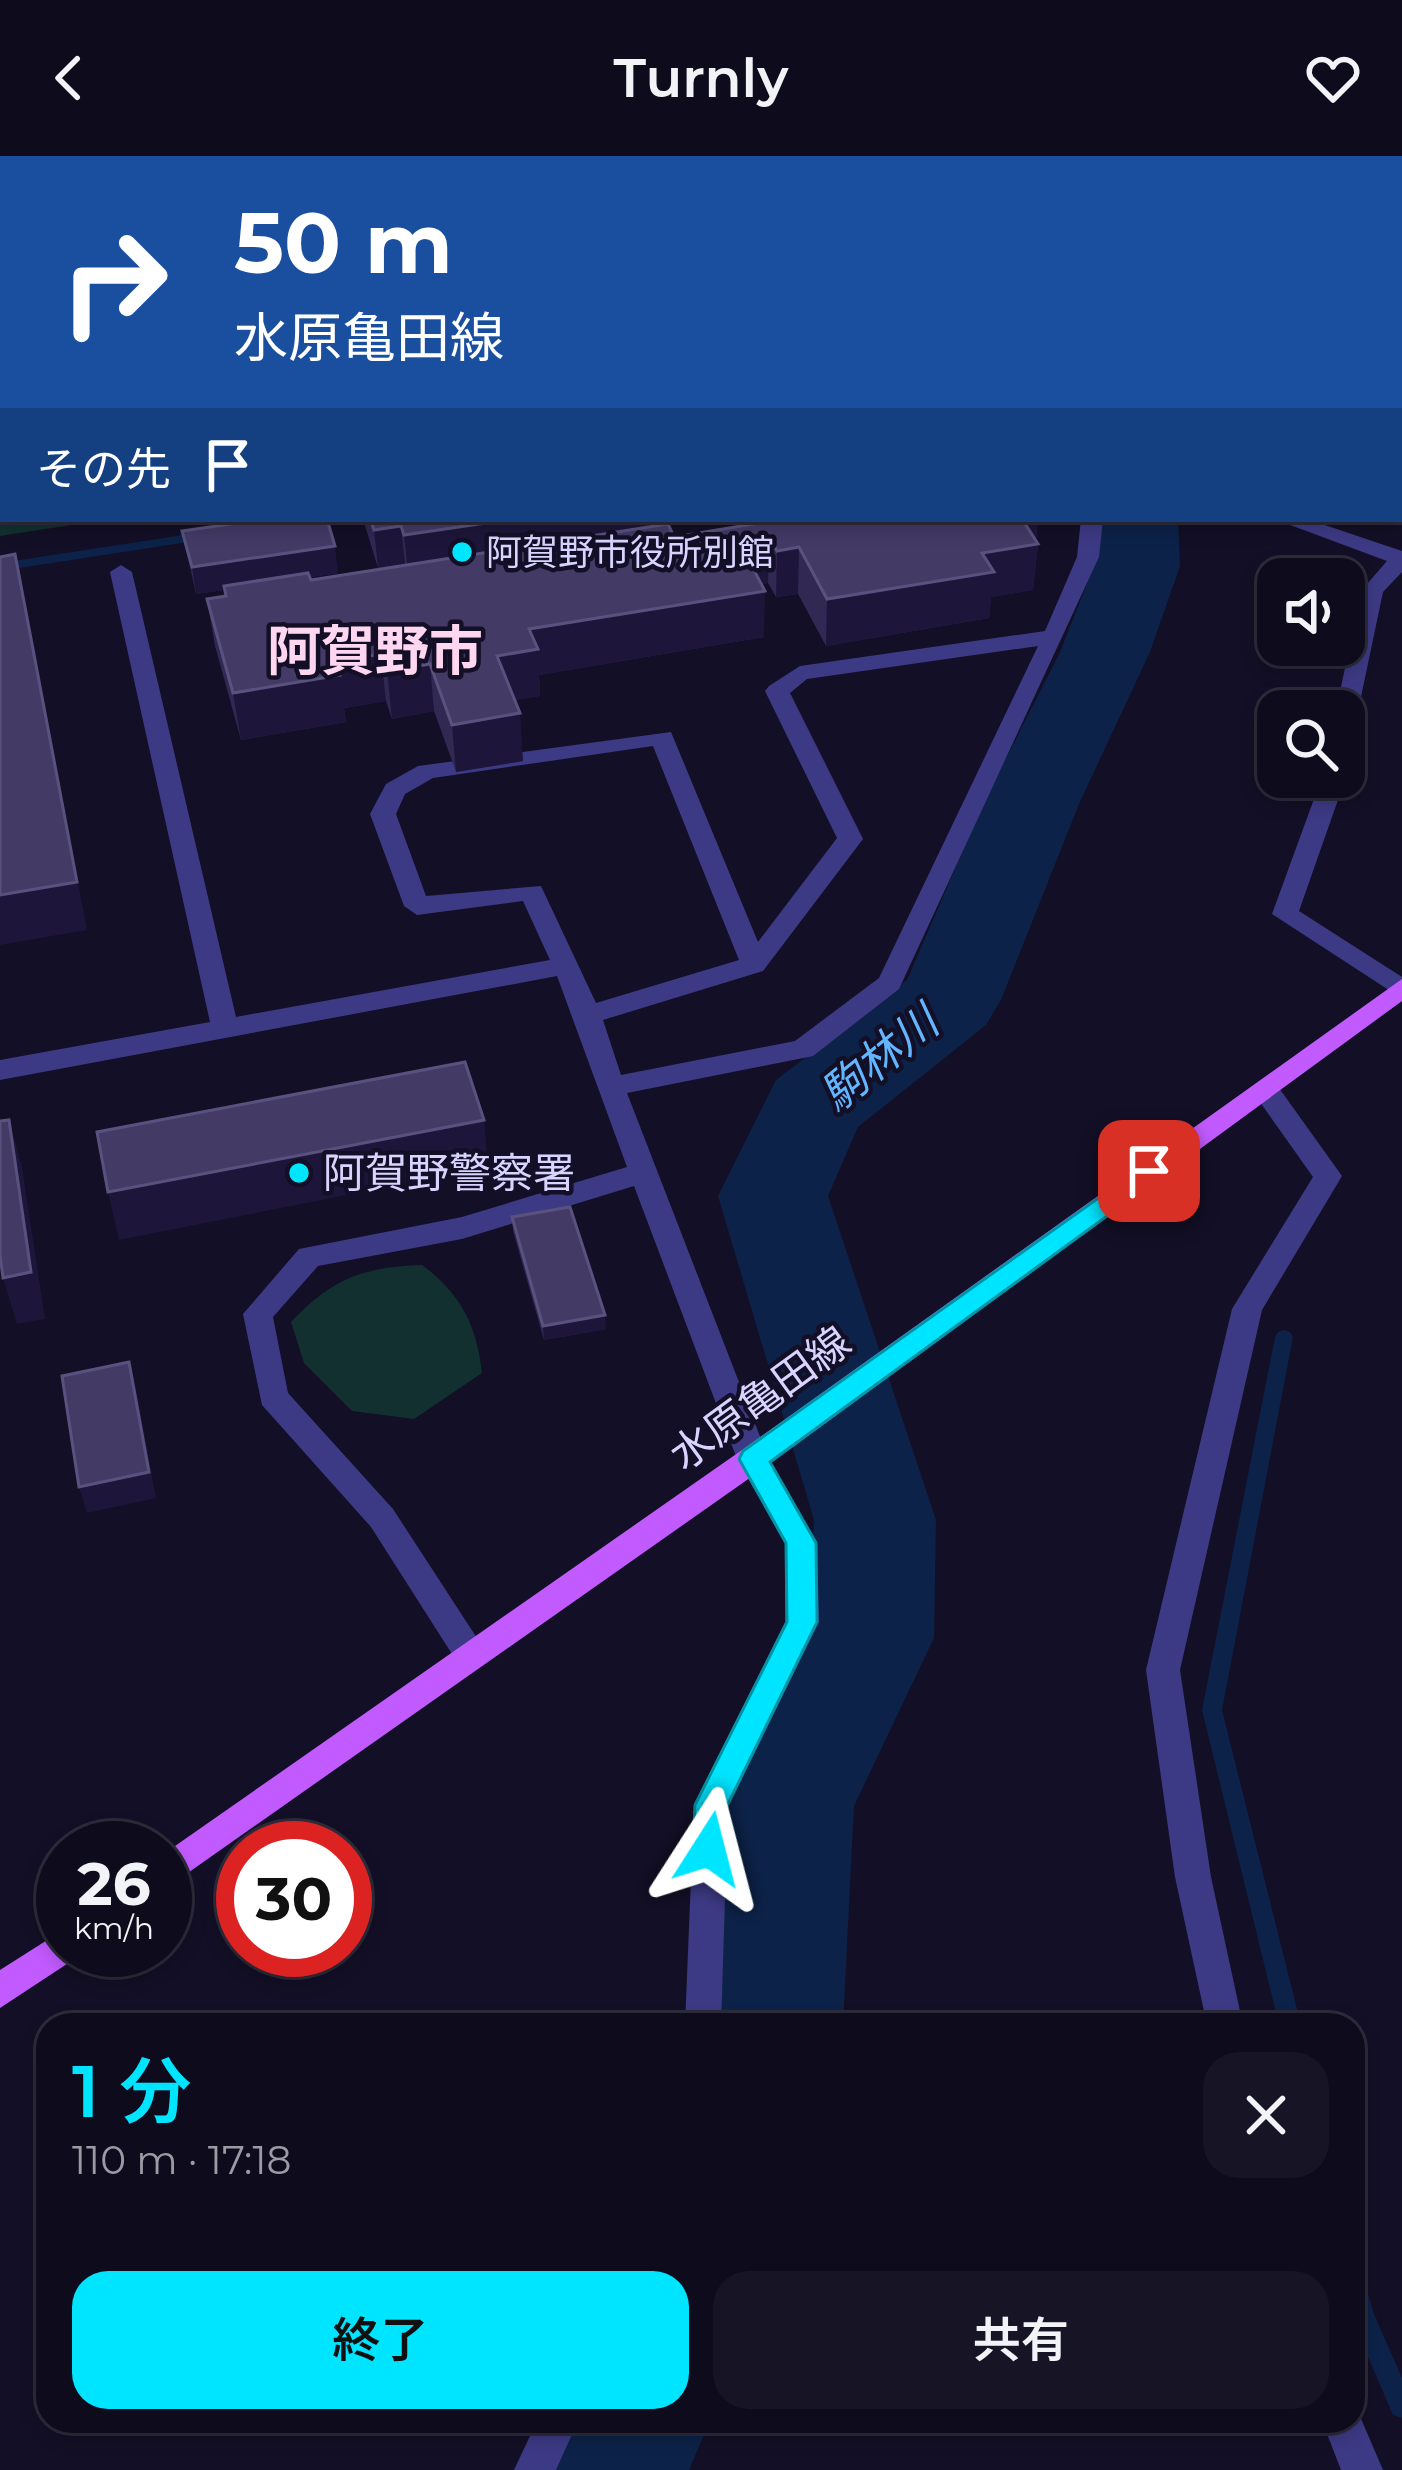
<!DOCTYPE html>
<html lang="ja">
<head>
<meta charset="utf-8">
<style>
	body { margin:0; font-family:Montserrat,"Noto Sans JP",sans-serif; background:#171425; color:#f1f3f6; height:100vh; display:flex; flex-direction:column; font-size:45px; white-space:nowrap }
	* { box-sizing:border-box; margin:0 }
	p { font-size:39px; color:#9b9ba3 }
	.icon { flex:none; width:66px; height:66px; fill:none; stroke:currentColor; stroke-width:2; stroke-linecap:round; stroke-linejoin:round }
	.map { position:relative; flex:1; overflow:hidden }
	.side { position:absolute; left:36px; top:1857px; width:1329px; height:420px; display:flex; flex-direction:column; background:#0e0b1c; border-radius:36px; box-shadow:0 6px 18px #0003,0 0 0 3px #2e2b3b }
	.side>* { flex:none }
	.banner { position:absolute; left:0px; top:0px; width:1404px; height:366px; box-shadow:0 6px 18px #0003,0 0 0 3px #2e2b3b; background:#1a4fa0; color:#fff; overflow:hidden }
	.buttons { position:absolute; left:1257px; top:402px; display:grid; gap:24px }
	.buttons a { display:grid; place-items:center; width:108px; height:108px; border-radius:24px; background:#0e0b1c; box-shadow:0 6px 18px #0003,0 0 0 3px #2e2b3b; font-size:60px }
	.speed { position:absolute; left:36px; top:1665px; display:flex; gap:24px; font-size:60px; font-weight:700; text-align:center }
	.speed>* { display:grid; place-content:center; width:156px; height:156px; border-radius:50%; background:#0e0b1c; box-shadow:0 6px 18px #0003,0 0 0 3px #2e2b3b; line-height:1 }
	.speed small { font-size:30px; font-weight:400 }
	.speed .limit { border:18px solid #d22; background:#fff; color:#111 }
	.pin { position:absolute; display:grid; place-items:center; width:102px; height:102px; color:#fff; margin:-51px; border-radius:24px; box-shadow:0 6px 18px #0006 }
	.me { position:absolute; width:132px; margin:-66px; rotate:9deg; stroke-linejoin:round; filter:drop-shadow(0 0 9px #0008) }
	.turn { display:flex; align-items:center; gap:42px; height:252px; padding:0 36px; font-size:54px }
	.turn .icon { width:156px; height:156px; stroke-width:2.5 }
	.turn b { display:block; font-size:84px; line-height:102px }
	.then { display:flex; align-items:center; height:114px; padding:0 36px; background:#0003; gap:24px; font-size:45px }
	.round { display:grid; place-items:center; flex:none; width:126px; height:126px; border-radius:36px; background:#171425 }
	.overview { display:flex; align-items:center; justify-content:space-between; height:204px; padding:0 36px }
	h1 { font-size:72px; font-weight:600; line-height:90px; color:#00e5ff }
	.button { display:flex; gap:24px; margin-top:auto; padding:24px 36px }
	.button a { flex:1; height:138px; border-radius:36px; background:#00e5ff; color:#111; font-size:48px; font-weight:600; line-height:138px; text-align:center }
	.button a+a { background:#171425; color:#f1f3f6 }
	header { display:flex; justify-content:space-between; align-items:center; height:156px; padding:0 36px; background:#0e0b1c; font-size:54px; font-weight:600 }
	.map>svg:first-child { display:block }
	.green { fill:#12302f }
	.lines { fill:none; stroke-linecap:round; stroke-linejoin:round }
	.stream { fill:#0c2248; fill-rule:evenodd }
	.river { fill:#0c2248; fill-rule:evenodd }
	.minor { fill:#3d3a85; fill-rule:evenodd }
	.major { fill:#c25bff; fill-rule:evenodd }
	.wall { fill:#312854 }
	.shaded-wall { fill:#1d163a }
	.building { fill:#433a66; stroke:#5a527e; stroke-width:3 }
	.route { fill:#00e5ff; stroke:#0095a6; stroke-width:3 }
	.poi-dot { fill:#00e5ff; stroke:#130f26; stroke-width:4.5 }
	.labels { text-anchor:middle; stroke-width:9; stroke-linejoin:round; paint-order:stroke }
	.far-poi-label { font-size:36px; fill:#d9d4ff; stroke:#130f26; text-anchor:start }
	.poi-label { font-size:42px; fill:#d9d4ff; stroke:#130f26; text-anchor:start }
	.street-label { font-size:42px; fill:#d9d4ff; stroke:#130f26 }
	.water-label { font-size:45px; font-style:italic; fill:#62b6ff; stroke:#130f26 }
	.far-town-label { font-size:54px; font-weight:bold; fill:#ffd6f0; stroke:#130f26 }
</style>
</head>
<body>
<header><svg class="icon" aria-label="back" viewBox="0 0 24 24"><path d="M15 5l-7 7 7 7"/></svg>Turnly<svg class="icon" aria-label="heart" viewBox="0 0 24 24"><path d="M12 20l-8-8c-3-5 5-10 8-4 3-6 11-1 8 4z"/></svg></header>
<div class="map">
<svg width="1402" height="2314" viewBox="0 0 1402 2314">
	<rect width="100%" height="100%" fill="#130f26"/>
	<path class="green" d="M3,142v221h108l-111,17z
		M422,1109c38,28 55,60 60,108l-68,46 -62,-8 -48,-48 -13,-41c41,-43 71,-55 131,-57z"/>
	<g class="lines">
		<path class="stream" d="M203,376l5,1v6l-208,32v-8z
			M1284,1174l6,2 3,5 -71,373 79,315h-22l-77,-315 73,-373 3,-5z
			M1353,2110l8,4 13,44 28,64v40l-9,-3 -40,-93z"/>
		<path class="river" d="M1206,0h70l-72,3z
			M1094,363h84l2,47 -30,86 -71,152 -78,196 -15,25 -128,102 -30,69 108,324 -2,118 -80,168 -11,219h-140l19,-219 86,-170 6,-116 -96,-324 58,-116 131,-100 76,-176 77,-152 34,-86z
			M551,2265h159l-21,49h-159z"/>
		<path class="minor" d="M855,0h18l2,3h-18z
			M1081,363h22l-4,38 -200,432 -86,67 -186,37 141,364 49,86 2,79 -91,183 -7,220h-36l9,-220 91,-183v-78l-48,-85 -103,-273 -172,53 -144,27 -45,51 15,76 105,116 95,146 -5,10 -12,4 -12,-4 -88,-138 -109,-122 -19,-91 56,-65 163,-32 165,-50 -70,-191 -557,104v-20l210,-38 -100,-450 11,-7 11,7 104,445 314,-57 -27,-59 -106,14 -13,-9 -34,-92 16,-30 32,-18 253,-34 87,210 79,-104 -72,-147 4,-5 31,-20 245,-35 32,-74zM1038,490l-159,332 -84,63 -174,34 -18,-55 160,-49 100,-132 -73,-146 17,-14zM653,590l86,214 -143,43 -55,-117 -115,10 -30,-82 9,-20 28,-16z
			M1274,363h33l95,32v21l-19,20 -30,143 -9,2v-26h-8l25,-120 26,-30z
			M1344,617l2,4 -47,134 103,66 -1,21 -129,-84 50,-137z
			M1264,922l10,3 68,95 -80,134 -82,360 31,207 32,148h-36l-32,-148 -29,-207 86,-361 81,-132 -63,-89z
			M1353,2249l3,2 27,63h-42l-19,-49h31z
			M537,2265h41l-22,49h-42z"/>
		<path class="major" d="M1402,823v22l-638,467 -599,421v-36l577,-403z
			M63,1774v20h16l-3,8 -76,50v-38z"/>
	</g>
	<path class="wall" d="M363,363h292v7l19,11 102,-16v-2h262l-2,21 2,4 -5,46 -42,7 -2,21 -163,28 -28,-52 -22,3 -8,-14 -7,1 3,53 -225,38 1,21 -25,4 8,61 -67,11 -22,-61 -42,8 -6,-18 -42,7 2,14 -105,18 -26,-94 -8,-47 18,-3 -1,-6 -28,4 -14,-63 156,42 -28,4 1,3 94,-15 -27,3z
		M512,1061l94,112 -62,11 -31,-109z"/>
	<path class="shaded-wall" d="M241,0h87l-18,3h-85z
		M0,63h3v45l-3,1z
		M514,363h141v11l-247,43 -4,-38z
		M1038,363l-3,25h3l-5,46 -42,7 -2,21 -163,28 1,-47 155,-46 42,-31z
		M401,370l4,38 -27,4 -4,-38z
		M769,380l-1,47 -11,2 8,6 -1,46 -225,38 1,21 -40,7 -3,-47 32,-27 217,-74 4,-16z
		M335,390l3,27 -142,21 -4,-27z
		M799,391l-1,47 -22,3 1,-46z
		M15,398l72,376 -87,15v-50z
		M381,498l5,47 -42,7 2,14 -105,18 -8,-47 102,-31z
		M430,508l4,47 -42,8 -5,-48z
		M520,557l3,48 -67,11 -4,-47z
		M9,964l13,47 23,152 -28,5 -14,-46z
		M484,964l4,47 -369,73 -11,-48z
		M605,1159l1,14 -62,11 -1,-14z
		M129,1206l7,27 20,109 -69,15 -8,-26z"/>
	<path class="building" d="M0,0h243v1l-18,2h-222v60h-3z
		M1277,0h125v86l-1,-83h-125z
		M265,363h62l8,27 -143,21 -10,-36z
		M370,363h144l-110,16 -3,-9 -27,4z
		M784,363h254l-14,3 14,22 -56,9 12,19 -167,27 -28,-52 -22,4 -8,-15 -19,3 8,14 -12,2 19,36 -236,38 9,20 -41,7 23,57 -68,12 -22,-61 -43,7 -6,-17 -46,8 5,13 -107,18 -26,-94 19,-3 -2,-10 84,-13 3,7 357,-56 6,13z
		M15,398l62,328 -77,13v-338z
		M465,906l19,58 -376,72 -11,-60z
		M9,964l22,152 -28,6 -3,-23v-134z
		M570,1051l35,108 -62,11 -31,-109z
		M129,1206l20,110 -70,15 -17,-111z"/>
	<path class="route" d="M1149,1006l13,9 -3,7 -389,284 46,81 1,79 -90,184 -6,53 -12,4 -11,-4 -5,-10 2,-44 92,-183 -1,-79 -47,-84 4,-8z"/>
	<g class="poi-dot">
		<circle cx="462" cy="396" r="12"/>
		<circle cx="299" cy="1017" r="12"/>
	</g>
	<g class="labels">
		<g class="far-poi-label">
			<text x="486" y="409">阿賀野市役所別館</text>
		</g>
		<g class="poi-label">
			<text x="323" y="1032">阿賀野警察署</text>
		</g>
		<g class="street-label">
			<text transform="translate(760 1242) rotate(-36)" y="15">水原亀田線</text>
		</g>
		<g class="water-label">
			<text transform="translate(879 902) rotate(-39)" y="16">駒林川</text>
		</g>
		<g class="far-town-label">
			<text x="375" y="514">阿賀野市</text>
		</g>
	</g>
</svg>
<div class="buttons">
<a><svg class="icon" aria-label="sound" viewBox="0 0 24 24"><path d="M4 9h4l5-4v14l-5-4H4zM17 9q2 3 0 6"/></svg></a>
<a><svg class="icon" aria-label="search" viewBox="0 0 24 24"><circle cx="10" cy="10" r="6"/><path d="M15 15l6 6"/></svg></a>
</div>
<div class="speed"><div>26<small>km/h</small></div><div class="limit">30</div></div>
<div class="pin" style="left:1149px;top:1015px;background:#d93025"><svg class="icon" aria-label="arrive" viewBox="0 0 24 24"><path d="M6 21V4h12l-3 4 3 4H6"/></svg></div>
<svg class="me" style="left:709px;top:1693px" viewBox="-20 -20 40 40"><path d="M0-17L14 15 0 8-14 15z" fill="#00e5ff" stroke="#fff" stroke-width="4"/></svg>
<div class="banner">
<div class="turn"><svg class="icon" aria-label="right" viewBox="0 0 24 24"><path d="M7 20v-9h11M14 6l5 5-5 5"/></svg><div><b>50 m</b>水原亀田線</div></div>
<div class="then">その先<svg class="icon" aria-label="arrive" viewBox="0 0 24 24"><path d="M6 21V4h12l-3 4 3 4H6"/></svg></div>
</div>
<section class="side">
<div class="overview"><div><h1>1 分</h1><p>110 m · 17:18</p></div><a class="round"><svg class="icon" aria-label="close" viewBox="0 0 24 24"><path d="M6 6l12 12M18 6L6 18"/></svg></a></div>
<div class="button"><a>終了</a><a>共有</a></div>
</section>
</div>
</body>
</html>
